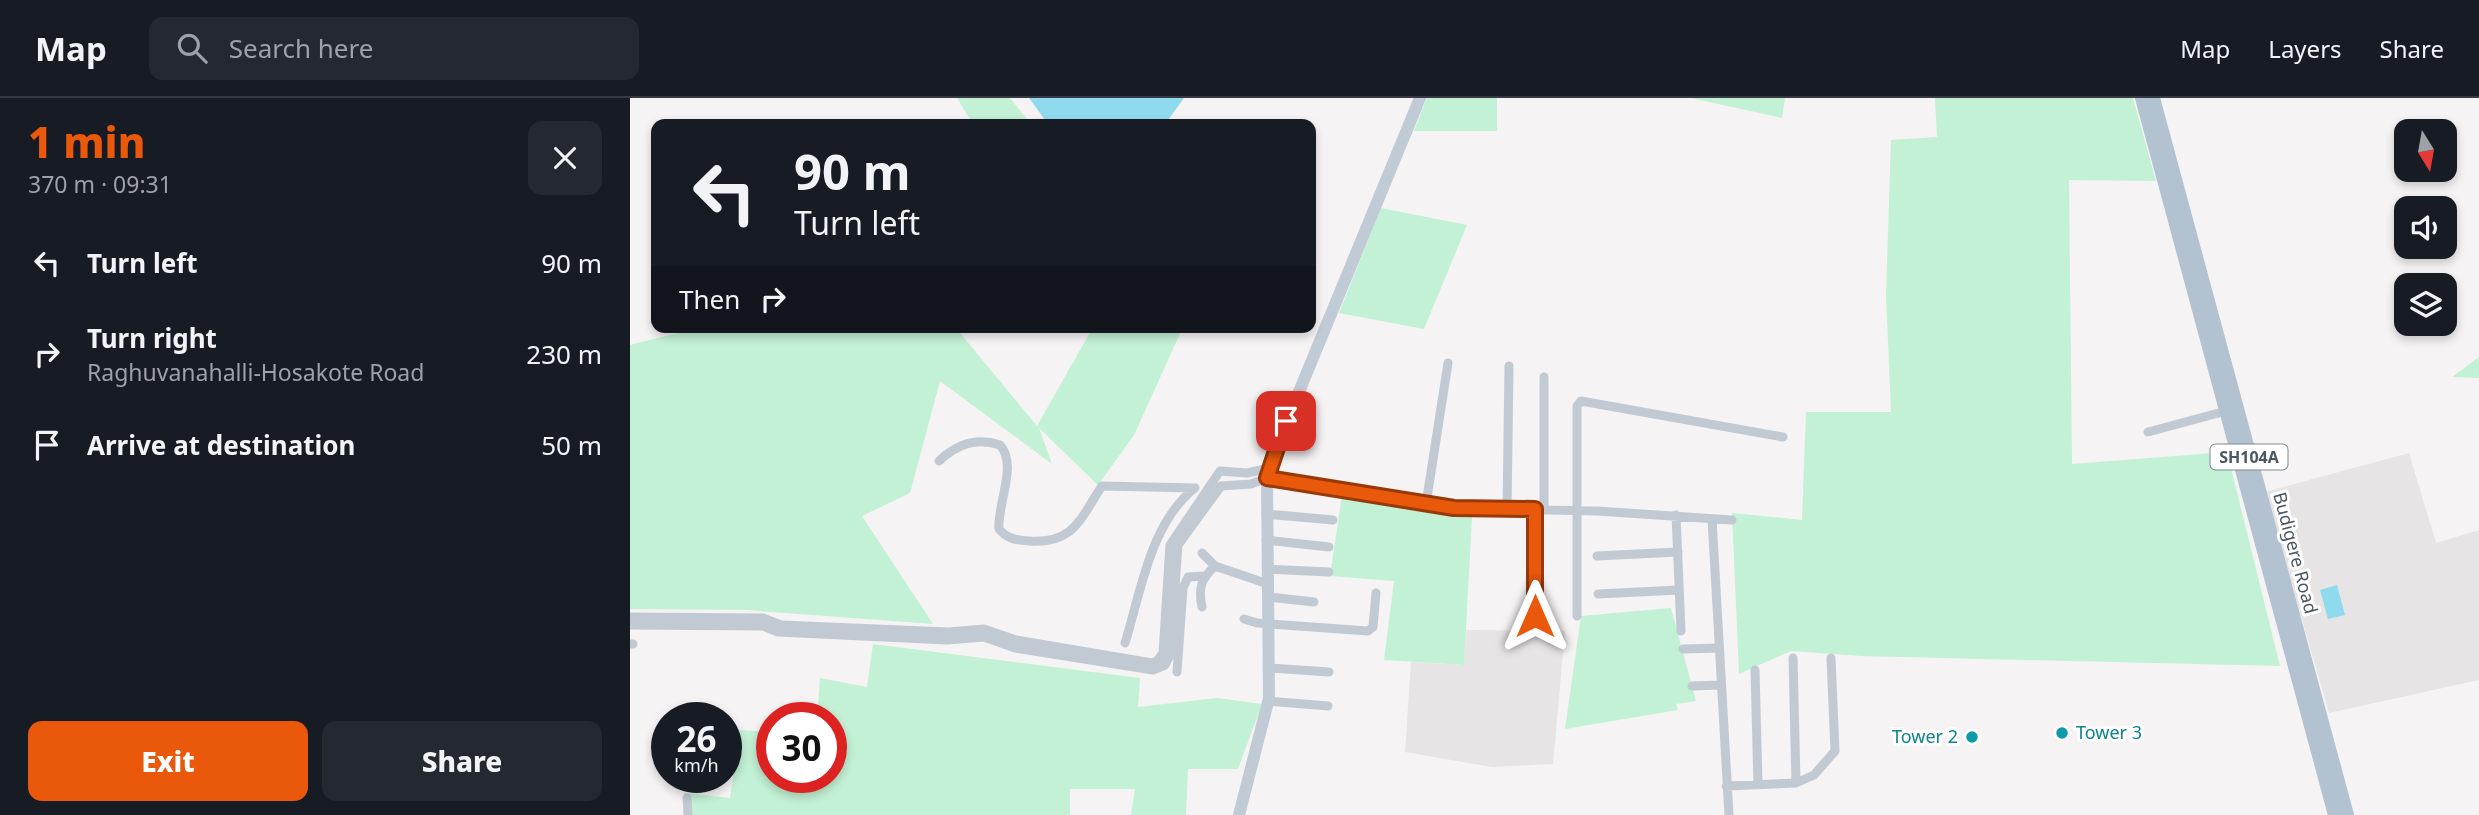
<!DOCTYPE html>
<html lang="en">
<head>
<meta charset="utf-8">
<style>
	body { margin:0; font-family:"Noto Sans",sans-serif; background:#242831; color:#f1f3f6; height:100vh; display:flex; flex-direction:column; font-size:26px; white-space:nowrap }
	* { box-sizing:border-box; margin:0 }
	p { font-size:23px; color:#9ea1a6 }
	.icon { flex:none; width:38px; height:38px; fill:none; stroke:currentColor; stroke-width:2; stroke-linecap:round; stroke-linejoin:round }
	.map { position:relative; flex:1; overflow:hidden }
	.details { display:flex; flex-direction:column; background:#171b24; width:630px }
	.details>* { flex:none }
	.guide { position:absolute; left:21px; top:21px; width:665px; height:214px; border-radius:14px; box-shadow:0 4px 10px #0003; background:#171b24; color:#f1f3f6; overflow:hidden }
	.needle { width:46px; rotate:169deg }
	.tools { position:absolute; left:1764px; top:21px; display:grid; gap:14px }
	.tools a { display:grid; place-items:center; width:63px; height:63px; border-radius:14px; background:#171b24; box-shadow:0 4px 10px #0003; font-size:35px }
	.speed { position:absolute; left:21px; top:604px; display:flex; gap:14px; font-size:35px; font-weight:700; text-align:center }
	.speed>* { display:grid; place-content:center; width:91px; height:91px; border-radius:50%; background:#171b24; box-shadow:0 4px 10px #0003; line-height:1 }
	.speed small { font-size:18px; font-weight:400 }
	.speed .limit { border:10px solid #d22; background:#fff; color:#111 }
	.pin { position:absolute; display:grid; place-items:center; width:60px; height:60px; color:#fff; margin:-30px; border-radius:14px; box-shadow:0 4px 10px #0006 }
	.me { position:absolute; width:77px; margin:-38px; rotate:0deg; stroke-linejoin:round; filter:drop-shadow(0 0 5px #0008) }
	.turn { display:flex; align-items:center; gap:24px; height:147px; padding:0 28px; font-size:32px }
	.turn .icon { width:91px; height:91px; stroke-width:2.5 }
	.turn b { display:block; font-size:49px; line-height:60px }
	.then { display:flex; align-items:center; height:66px; padding:0 28px; background:#0003; gap:14px; font-size:26px }
	.round { display:grid; place-items:center; flex:none; width:74px; height:74px; border-radius:14px; background:#242831 }
	.head { display:flex; align-items:center; justify-content:space-between; height:119px; padding:0 28px }
	h1 { font-size:42px; font-weight:800; line-height:52px; color:#ea580c }
	.button { display:flex; gap:14px; margin-top:auto; padding:14px 28px }
	.button a { flex:1; height:80px; border-radius:14px; background:#ea580c; color:#fff; font-size:28px; font-weight:800; line-height:80px; text-align:center }
	.button a+a { background:#242831; color:#f1f3f6 }
	ul { padding:0; list-style:none }
	li { display:flex; align-items:center; gap:21px; height:91px; padding:0 28px }
	li div { flex:1 }
	li b { display:block; font-size:26px }
	li em { font-style:normal }
	header { display:flex; align-items:center; gap:42px; box-sizing:border-box; height:98px; padding:0 35px; background:#171b24; border-bottom:2px solid #363941 }
	header strong { font-size:33px }
	nav { display:flex; gap:38px; margin-inline-start:auto; font-size:24px }
	.search { width:490px; height:63px; background:#242831; display:flex; align-items:center; gap:18px; box-sizing:border-box; padding:0 24px; border-radius:14px; color:#9ea1a6; font-size:26px }
	main { display:flex; flex:1; min-height:0 }
	.map>svg:first-child { display:block }
	.education { fill:#e6e4e5 }
	.green { fill:#c3f1d5 }
	.water { fill:#90daee }
	.lines { fill:none; stroke-linecap:round; stroke-linejoin:round }
	.street { stroke:#c1cad2; stroke-width:9 }
	.secondary { stroke:#c1cbd6; stroke-width:12 }
	.primary { stroke:#b3c2d1; stroke-width:14 }
	.route-casing { stroke:#983908; stroke-width:18 }
	.route { stroke:#ea580c; stroke-width:12 }
	.culture-dot { fill:#0f9aa8; stroke:#fff; stroke-width:2.5 }
	.labels { text-anchor:middle; stroke-width:6; stroke-linejoin:round; paint-order:stroke }
	.shield { fill:#fff; stroke:#808990; stroke-width:2 }
	.shield-label { font-size:16px; font-weight:bold; fill:#4a5661 }
	.street-label { font-size:18px; fill:#4a5661; stroke:#fff }
	.culture-label { font-size:18px; fill:#0d838f; stroke:#fff; text-anchor:start }
</style>
</head>
<body>
<header>
<strong>Map</strong>
<div class="search"><svg class="icon" aria-label="search" viewBox="0 0 24 24"><circle cx="10" cy="10" r="6"/><path d="M15 15l6 6"/></svg>Search here</div>
<nav><a>Map</a><a>Layers</a><a>Share</a></nav>
</header>
<main>
<section class="details">
<div class="head"><div><h1>1 min</h1><p>370 m · 09:31</p></div><a class="round"><svg class="icon" aria-label="close" viewBox="0 0 24 24"><path d="M6 6l12 12M18 6L6 18"/></svg></a></div>
<ul>
<li><svg class="icon" aria-label="left" viewBox="0 0 24 24"><path d="M17 20v-9H6M10 6l-5 5 5 5"/></svg><div><b>Turn left</b></div><em>90 m</em></li>
<li><svg class="icon" aria-label="right" viewBox="0 0 24 24"><path d="M7 20v-9h11M14 6l5 5-5 5"/></svg><div><b>Turn right</b><p>Raghuvanahalli-Hosakote Road</p></div><em>230 m</em></li>
<li><svg class="icon" aria-label="arrive" viewBox="0 0 24 24"><path d="M6 21V4h12l-3 4 3 4H6"/></svg><div><b>Arrive at destination</b></div><em>50 m</em></li>
</ul>
<div class="button"><a>Exit</a><a>Share</a></div>
</section>
<div class="map">
<svg width="1849" height="717" viewBox="0 0 1849 717">
	<rect width="100%" height="100%" fill="#f5f3f3"/>
	<path class="education" d="M1779,355l27,90 43,-13v150l-150,33 -64,-221z
		M836,532l99,1 -12,133 -61,3 -87,-15 6,-90 53,3z"/>
	<path class="green" d="M327,0h53l21,26h-58z
		M797,0h70v33h-83z
		M1061,0h94l-3,20z
		M1305,0h198l23,83 -87,-1 3,284 155,-12 53,214 -419,-10 -70,-5 -52,23 -7,-161 70,7 4,-108h85l-5,-117 5,-155 46,-3z
		M751,110l86,17 -43,104 -85,-16z
		M71,229h254l82,99 56,-99h90l-49,108 -36,50 -59,-57 13,36 -112,-83 -30,112 -48,23 71,108 -186,-14 -117,-1v-264z
		M1849,259v21l-27,-1z
		M712,397l130,22 -8,148 -80,-5 10,-79 -64,-5z
		M1041,510l25,93 -20,3 2,6 -113,19 16,-113z
		M243,546l267,34 -2,29 79,-9 45,6 -24,65h-50l-2,46h-55l4,-26h-65v26h-385l-1,-22 46,5 10,-68 32,2v45h59v-59l-14,-1 3,-39 47,9z"/>
	<path class="water" d="M399,0h155l-19,26h-117z
		M1707,487l8,30 -17,4 -8,-29z"/>
	<g class="lines">
		<path class="street" d="M1518,334l78,-21
			M309,363c18,-17 37,-24 61,-16 18,20 -3,59 -1,84 8,10 17,11 30,12 45,3 51,-22 73,-55l93,2
			M796,406l22,-141
			M905,411v107
			M877,412l2,-144
			M914,412v-133
			M636,416l67,6
			M1046,417l5,116
			M1082,421l17,296
			M636,442l63,7
			M572,455l13,13 53,18
			M967,458l81,-4
			M637,471l62,3
			M968,496l81,-4
			M639,499l45,5
			M572,509c-4,-19 -1,-28 13,-41
			M947,518v-210l4,-5 202,36
			M0,519l133,1 18,7 168,7 35,-3 32,11 136,23 5,-2 6,-8 7,-108 50,-74 27,2 23,-5
			M614,521l13,4 111,8 5,-4 3,-34
			M0,527l133,1 15,6 169,8 37,-3 31,11 138,22 12,-5 5,-10 8,-110 43,-59 30,-2 16,-6 187,30 143,3 135,9
			M495,545c16,-51 25,-120 70,-155
			M0,546h3
			M1053,551l36,-1
			M1163,560l3,125
			M639,570l60,4
			M1125,572l3,115
			M547,574l6,-84 5,-11 16,-1
			M1062,588l29,-1
			M638,603l60,5
			M1096,688l70,-3 18,-8 21,-24 -4,-93
			M57,700l1,17"/>
		<path class="secondary" d="M609,717l30,-117 -2,-220 8,-28 145,-352"/>
		<path class="primary" d="M1512,0l193,717
			M1523,0l194,717"/>
	</g>
	<g class="lines">
		<defs>
			<path id="route" d="M656,323l-19,57 187,30 81,1v107"/>
		</defs>
		<use href="#route" class="route-casing"/>
		<use href="#route" class="route"/>
	</g>
	<g class="culture-dot">
		<circle cx="1432" cy="635" r="7"/>
		<circle cx="1342" cy="639" r="7"/>
	</g>
	<g class="labels">
		<rect class="shield" x="1580.5" y="346.5" width="77" height="25" rx="5"/>
		<g class="shield-label">
			<text x="1619" y="365">SH104A</text>
		</g>
		<g class="street-label">
			<text transform="translate(1665 455) rotate(75)" y="6">Budigere Road</text>
		</g>
		<g class="culture-label">
			<text x="1446" y="641">Tower 3</text>
			<text x="1328" y="645" text-anchor="end">Tower 2</text>
		</g>
	</g>
</svg>
<div class="tools">
<a><svg class="needle" viewBox="-14 -14 28 28"><path d="M0-13l5 13h-10z" fill="#e53935"/><path d="M0 13l5-13h-10z" fill="#9ea1a6"/></svg></a>
<a><svg class="icon" aria-label="sound" viewBox="0 0 24 24"><path d="M4 9h4l5-4v14l-5-4H4zM17 9q2 3 0 6"/></svg></a>
<a><svg class="icon" aria-label="layers" viewBox="0 0 24 24"><path d="M12 4l9 5-9 5-9-5zM3 14l9 5 9-5"/></svg></a>
</div>
<div class="speed"><div>26<small>km/h</small></div><div class="limit">30</div></div>
<div class="pin" style="left:656px;top:323px;background:#d93025"><svg class="icon" aria-label="arrive" viewBox="0 0 24 24"><path d="M6 21V4h12l-3 4 3 4H6"/></svg></div>
<svg class="me" style="left:905px;top:518px" viewBox="-20 -20 40 40"><path d="M0-17L14 15 0 8-14 15z" fill="#ea580c" stroke="#fff" stroke-width="4"/></svg>
<div class="guide">
<div class="turn"><svg class="icon" aria-label="left" viewBox="0 0 24 24"><path d="M17 20v-9H6M10 6l-5 5 5 5"/></svg><div><b>90 m</b>Turn left</div></div>
<div class="then">Then<svg class="icon" aria-label="right" viewBox="0 0 24 24"><path d="M7 20v-9h11M14 6l5 5-5 5"/></svg></div>
</div>
</div>
</main>
</body>
</html>
